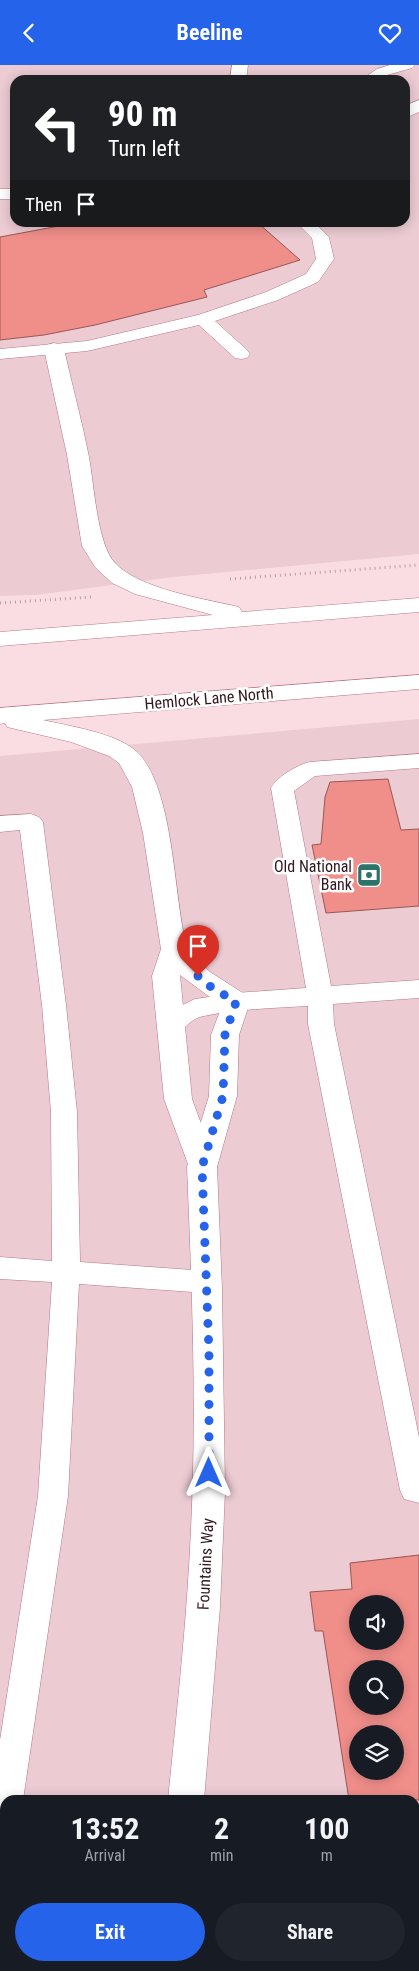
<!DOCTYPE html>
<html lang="en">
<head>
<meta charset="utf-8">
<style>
	body { margin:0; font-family:"Roboto Condensed",sans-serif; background:#20242c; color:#f1f3f6; height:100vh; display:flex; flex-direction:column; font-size:19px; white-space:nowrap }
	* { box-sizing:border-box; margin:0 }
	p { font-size:16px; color:#9ea1a6 }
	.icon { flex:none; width:28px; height:28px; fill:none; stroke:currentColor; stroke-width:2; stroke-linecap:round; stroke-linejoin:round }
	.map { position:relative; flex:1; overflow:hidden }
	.panel { position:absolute; left:0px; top:1730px; width:420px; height:176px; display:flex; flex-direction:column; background:#171b24; border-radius:15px 15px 0 0; box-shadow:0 2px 12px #0003 }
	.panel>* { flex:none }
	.banner { position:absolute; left:10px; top:10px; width:400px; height:152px; border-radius:15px; box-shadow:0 2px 12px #0003; background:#202124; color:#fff; overflow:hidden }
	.tools { position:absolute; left:349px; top:1530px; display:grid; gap:10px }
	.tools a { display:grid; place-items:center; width:55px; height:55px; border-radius:50%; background:#171b24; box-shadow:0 2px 12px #0003; font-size:25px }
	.pin { position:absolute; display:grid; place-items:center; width:42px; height:42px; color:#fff; margin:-51px -21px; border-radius:50% 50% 50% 0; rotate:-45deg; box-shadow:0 0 5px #0007 }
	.pin .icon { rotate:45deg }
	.me { position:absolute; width:55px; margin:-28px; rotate:0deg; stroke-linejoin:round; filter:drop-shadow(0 0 4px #0008) }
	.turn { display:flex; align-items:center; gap:18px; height:105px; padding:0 15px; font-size:22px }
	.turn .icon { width:65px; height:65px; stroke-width:2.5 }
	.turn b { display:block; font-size:35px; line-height:42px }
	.then { display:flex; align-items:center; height:48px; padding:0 15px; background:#0003; gap:10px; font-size:19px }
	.eta { display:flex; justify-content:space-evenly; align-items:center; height:85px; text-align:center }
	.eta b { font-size:30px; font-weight:700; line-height:35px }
	.cta { display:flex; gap:10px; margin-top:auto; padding:10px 15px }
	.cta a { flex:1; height:58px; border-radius:30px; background:#2563eb; color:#fff; font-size:20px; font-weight:700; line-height:58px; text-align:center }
	.cta a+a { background:#20242c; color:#f1f3f6 }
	header { display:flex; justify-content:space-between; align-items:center; height:65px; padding:0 15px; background:#2563eb; color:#fff; font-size:22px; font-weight:700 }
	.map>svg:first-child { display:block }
	.built { fill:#eccbd3; fill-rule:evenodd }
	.building { fill:#f08e8a; stroke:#975855; fill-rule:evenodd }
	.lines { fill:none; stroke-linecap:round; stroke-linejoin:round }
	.service-casing { stroke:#b87687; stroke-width:1 }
	.minor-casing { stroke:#b87687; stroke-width:1 }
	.tertiary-casing { stroke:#b87687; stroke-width:1 }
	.secondary-casing { stroke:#b87687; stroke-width:1 }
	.path { stroke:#ba9ea4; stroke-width:3; stroke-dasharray:1 4; stroke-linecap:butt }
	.service { fill:#fff; fill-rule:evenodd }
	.minor { fill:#fff; fill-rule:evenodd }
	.tertiary { fill:#fff; fill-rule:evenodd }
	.secondary { fill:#fff; fill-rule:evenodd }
	.route { stroke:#2563eb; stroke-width:9; stroke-dasharray:0 16.2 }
	.labels { text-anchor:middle; stroke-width:5; stroke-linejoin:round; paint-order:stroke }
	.street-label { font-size:16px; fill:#31171e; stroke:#fff }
	.poi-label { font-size:16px; fill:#31171e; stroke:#fff; text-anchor:end }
</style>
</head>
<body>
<header><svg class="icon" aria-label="back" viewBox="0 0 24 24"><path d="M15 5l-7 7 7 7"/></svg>Beeline<svg class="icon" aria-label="heart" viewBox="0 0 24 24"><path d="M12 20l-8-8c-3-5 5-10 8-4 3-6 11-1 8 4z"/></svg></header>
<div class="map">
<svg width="419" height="1906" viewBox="0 0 419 1906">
	<rect width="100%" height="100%" fill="#fadde3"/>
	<path class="built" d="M0,0h419v489l-246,23 -137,18 -36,1zM15,15h390v143h-390z
		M419,654v1252h-419v-1215zM358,1539h37v37h-37zM358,1604h37v37h-37zM358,1669h37v37h-37zM5,1735h410v166h-410z"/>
	<path class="building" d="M75,158h183l42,37 -96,30 3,7 -112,28 -51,10 -44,5v-103z
		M388,714l13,51 18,-1v77l-93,7 -14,-68 9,-1 4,-47 5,-15z
		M419,1490v245h-70l-26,-169h-8l-5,-39 42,-3 -2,-26zM358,1539h37v37h-37zM358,1604h37v37h-37zM358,1669h37v37h-37z"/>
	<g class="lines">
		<defs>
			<path id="service" d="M232,0h16l-2,15h-16z
				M390,0h25l-3,3 -25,7 -7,5h-19l16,-11z
				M419,35v12l-14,6v-12z
				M0,124h15v10h-15z
				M297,158h18l14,14 5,22 -16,23 -40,18 -63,21 32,29 3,4 -3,4 -6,1 -6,-1 -36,-33 -112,26 -87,8v-10l87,-8 111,-26 68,-23 40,-18 10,-15 -4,-21z
				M419,689v14l-104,8 -21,15 37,195 88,-6v18l-86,6 1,20 85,413v66l-15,-4 -4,-9 -92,-466v-18c-35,2 -70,3 -104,10 -19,3 -19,22 -41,15l-4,-6 4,-6 11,-10 21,-10 41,-6 70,-5 -35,-200c7,-12 26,-23 39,-26z
				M31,749l8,3 4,5 23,183 11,107 3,150 127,9 10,3 4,8 -4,8 -10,3 -128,-9 -11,212 -45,304h-18v50l-5,2v-112l38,-244 14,-214 -52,-3v-22l52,4 -1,-149 -9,-107 -22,-175 -20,2v-16z"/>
			<path id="minor" d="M202,1091l10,3 5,8 5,122 3,202 -5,116 -16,193h-36c9,-90 19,-180 23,-271 6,-120 1,-241 -4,-362l5,-8z
				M151,1901h38v5h-38z"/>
			<path id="tertiary" d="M236,927l10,3 4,7 -11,33 -2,61 -20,71 -5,8 -10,3 -10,-3 -5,-8 22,-71 2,-61 15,-40z"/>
			<path id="secondary" d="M54,278l7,2 3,4c8,36 18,72 25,108 5,27 8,87 26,106 24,26 90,36 124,44l3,5 177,-14v14l-419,34v-14l213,-17 -78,-21 -23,-11 -17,-16 -13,-21 -15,-91 -23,-106 3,-4z
				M419,610v14l-376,31c26,6 73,13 93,31 39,36 37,147 51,197l7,9 16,15 36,23 4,7 -4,7 -10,3 -10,-3 -46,-34 12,124 25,68 -5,8 -10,3 -10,-3 -28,-76 -12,-123 9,-27 -18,-116 -11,-46 -13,-24 -10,-7 -38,-14 -64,-15 -2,-4 -5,1v-16z"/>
		</defs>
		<use href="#service" class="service-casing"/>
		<use href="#minor" class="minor-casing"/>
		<use href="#tertiary" class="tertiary-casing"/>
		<use href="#secondary" class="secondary-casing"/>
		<path class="path" d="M230,514l189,-14
			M0,538l92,-6"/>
		<use href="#service" class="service"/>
		<use href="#minor" class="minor"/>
		<use href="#tertiary" class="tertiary"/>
		<use href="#secondary" class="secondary"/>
	</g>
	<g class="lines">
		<path class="route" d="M198,911l10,9 28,17 -11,33 -2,61 -21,71 7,185v121"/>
	</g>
	<defs>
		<symbol id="bank-square" viewBox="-11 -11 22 22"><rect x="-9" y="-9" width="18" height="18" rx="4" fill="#2c7369" stroke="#fff"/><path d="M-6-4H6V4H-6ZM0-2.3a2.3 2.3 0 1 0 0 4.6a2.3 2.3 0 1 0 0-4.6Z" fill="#fff"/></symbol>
	</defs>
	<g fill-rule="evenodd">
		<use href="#bank-square" x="355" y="796" width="28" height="28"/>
	</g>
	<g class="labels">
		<g class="street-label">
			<text transform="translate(209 633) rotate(-5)" y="6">Hemlock Lane North</text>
			<text transform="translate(205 1499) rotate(-87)" y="6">Fountains Way</text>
		</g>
		<g class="poi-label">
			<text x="352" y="807">Old National<tspan x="352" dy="18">Bank</tspan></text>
		</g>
	</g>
</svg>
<div class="tools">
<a><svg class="icon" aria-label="sound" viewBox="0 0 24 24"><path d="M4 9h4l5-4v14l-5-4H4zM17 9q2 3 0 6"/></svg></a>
<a><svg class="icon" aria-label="search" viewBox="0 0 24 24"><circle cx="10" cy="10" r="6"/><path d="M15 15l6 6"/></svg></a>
<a><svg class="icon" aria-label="layers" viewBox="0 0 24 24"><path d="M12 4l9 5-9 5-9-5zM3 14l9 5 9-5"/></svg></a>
</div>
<div class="pin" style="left:198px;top:911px;background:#d93025"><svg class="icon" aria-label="arrive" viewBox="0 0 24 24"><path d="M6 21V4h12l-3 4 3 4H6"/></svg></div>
<svg class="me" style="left:209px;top:1408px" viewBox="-20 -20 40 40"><path d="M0-17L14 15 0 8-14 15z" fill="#2563eb" stroke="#fff" stroke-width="4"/></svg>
<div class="banner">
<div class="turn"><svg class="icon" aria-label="left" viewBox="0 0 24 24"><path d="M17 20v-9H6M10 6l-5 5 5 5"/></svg><div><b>90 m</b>Turn left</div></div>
<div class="then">Then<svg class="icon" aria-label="arrive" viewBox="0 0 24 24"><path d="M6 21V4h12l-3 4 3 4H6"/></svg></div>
</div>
<section class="panel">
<div class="eta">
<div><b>13:52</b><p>Arrival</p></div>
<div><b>2</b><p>min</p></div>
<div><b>100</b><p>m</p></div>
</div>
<div class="cta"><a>Exit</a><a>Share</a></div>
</section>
</div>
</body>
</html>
